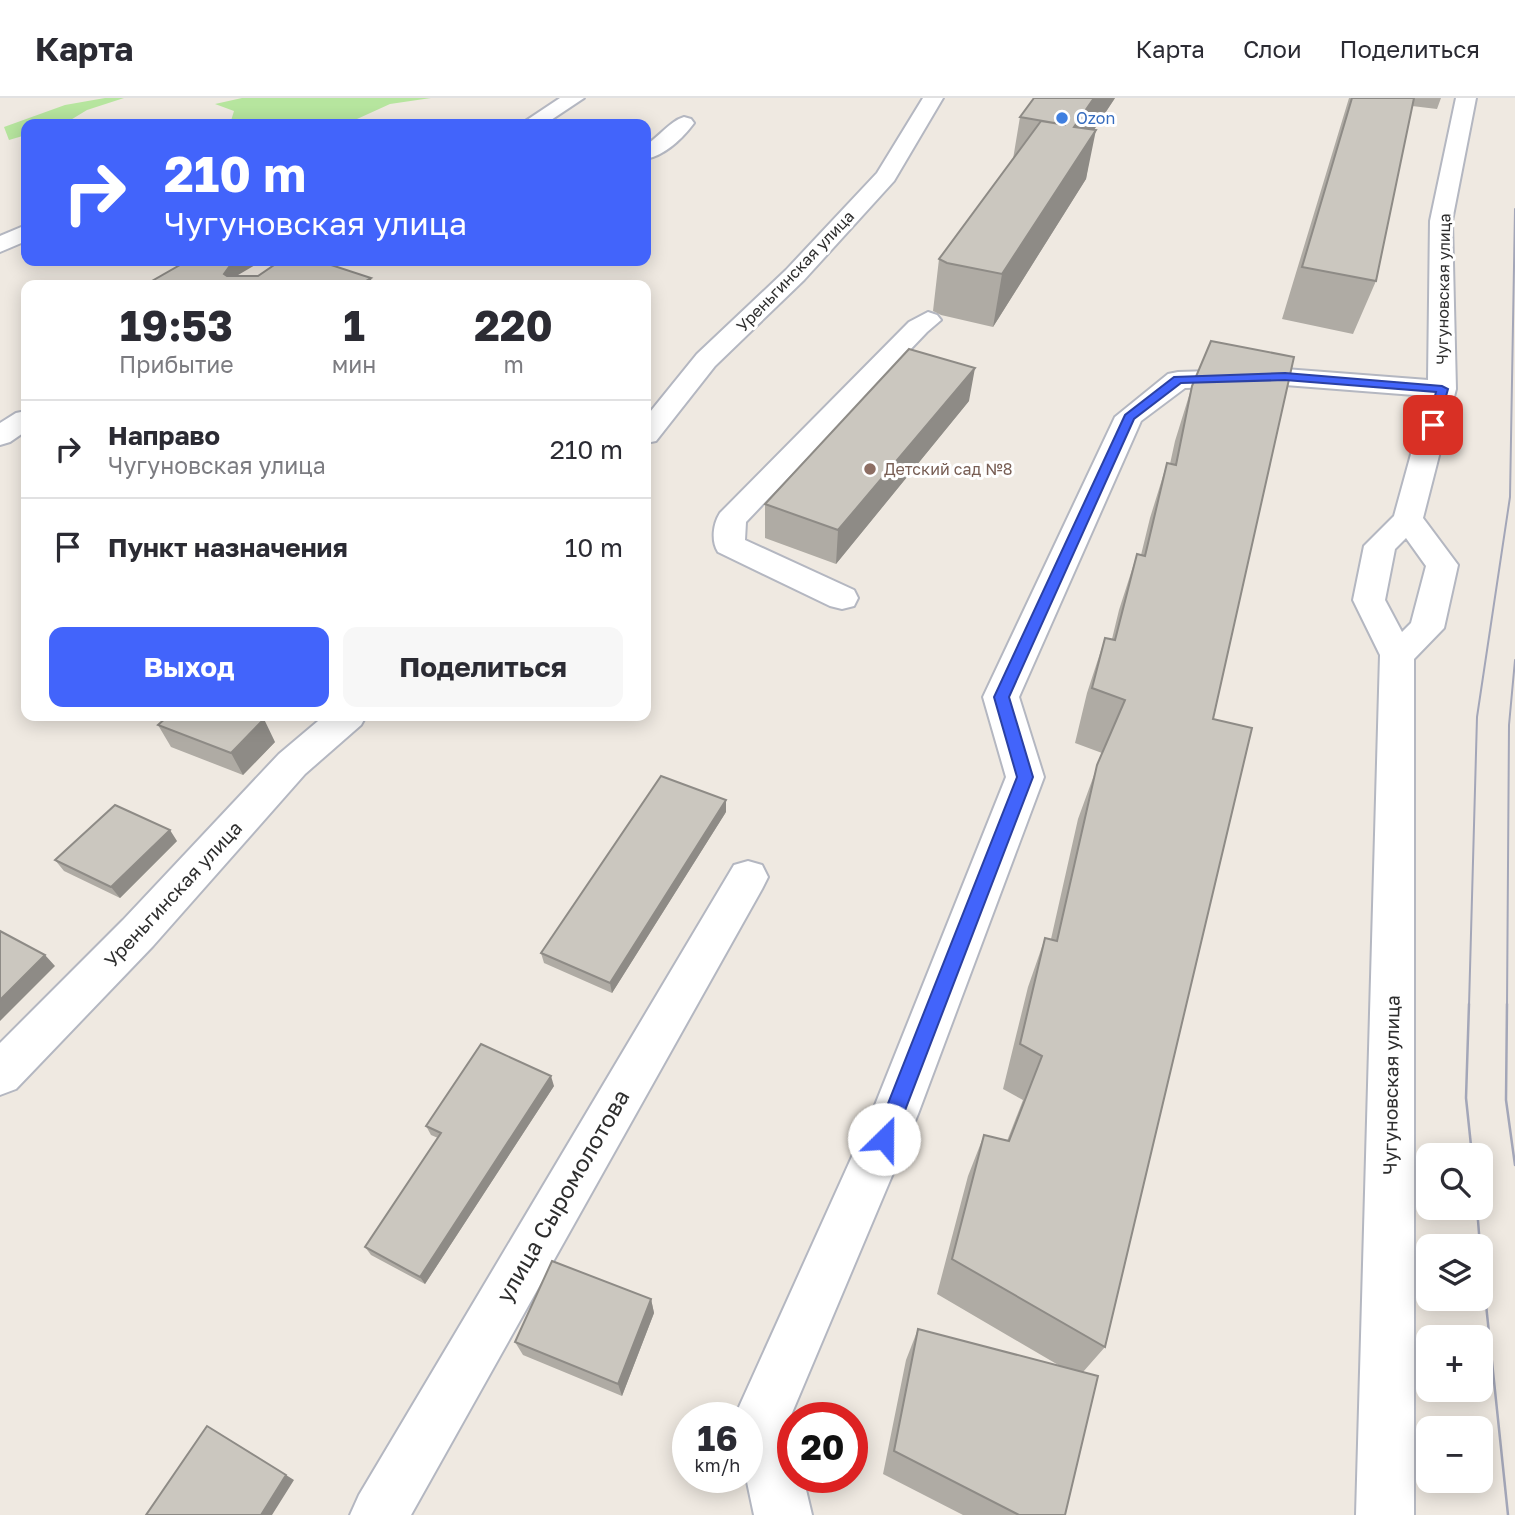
<!DOCTYPE html>
<html lang="ru">
<head>
<meta charset="utf-8">
<style>
	body { margin:0; font-family:"Golos Text",sans-serif; background:#f7f7f7; color:#2b2b33; height:100vh; display:flex; flex-direction:column; font-size:26px; white-space:nowrap }
	* { box-sizing:border-box; margin:0 }
	p { font-size:23px; color:#7c7c81 }
	.icon { flex:none; width:38px; height:38px; fill:none; stroke:currentColor; stroke-width:2; stroke-linecap:round; stroke-linejoin:round }
	.map { position:relative; flex:1; overflow:hidden }
	.panel { position:absolute; left:21px; top:182px; width:630px; height:441px; display:flex; flex-direction:column; background:#fff; border-radius:14px; box-shadow:0 4px 18px #0003 }
	.panel>* { flex:none }
	.guide { position:absolute; left:21px; top:21px; width:630px; height:147px; border-radius:14px; box-shadow:0 4px 18px #0003; background:#4264fb; color:#fff; overflow:hidden }
	.controls { position:absolute; left:1416px; top:1045px; display:grid; gap:14px }
	.controls a { display:grid; place-items:center; width:77px; height:77px; border-radius:14px; background:#fff; box-shadow:0 4px 18px #0003; font-size:35px }
	.speed { position:absolute; left:672px; top:1304px; display:flex; gap:14px; font-size:35px; font-weight:700; text-align:center }
	.speed>* { display:grid; place-content:center; width:91px; height:91px; border-radius:50%; background:#fff; box-shadow:0 4px 18px #0003; line-height:1 }
	.speed small { font-size:18px; font-weight:400 }
	.speed .limit { border:10px solid #d22; background:#fff; color:#111 }
	.pin { position:absolute; display:grid; place-items:center; width:60px; height:60px; color:#fff; margin:-30px; border-radius:14px; box-shadow:0 4px 10px #0006 }
	.me { position:absolute; width:77px; margin:-38px; rotate:23deg; stroke-linejoin:round; filter:drop-shadow(0 0 5px #0008) }
	.turn { display:flex; align-items:center; gap:24px; height:147px; padding:0 28px; font-size:32px }
	.turn .icon { width:91px; height:91px; stroke-width:2.5 }
	.turn b { display:block; font-size:49px; line-height:60px }
	.eta { display:flex; justify-content:space-evenly; align-items:center; height:119px; text-align:center }
	.eta b { font-size:42px; font-weight:700; line-height:49px }
	.primary-button { display:flex; gap:14px; margin-top:auto; padding:14px 28px }
	.primary-button a { flex:1; height:80px; border-radius:14px; background:#4264fb; color:#fff; font-size:28px; font-weight:700; line-height:80px; text-align:center }
	.primary-button a+a { background:#f7f7f7; color:#2b2b33 }
	ul { padding:0; list-style:none }
	li { display:flex; align-items:center; gap:21px; height:98px; padding:0 28px; border-top:2px solid #e1e1e2 }
	li div { flex:1 }
	li b { display:block; font-size:26px }
	li em { font-style:normal }
	header { display:flex; align-items:center; gap:42px; box-sizing:border-box; height:98px; padding:0 35px; background:#fff; border-bottom:2px solid #e1e1e2 }
	header strong { font-size:33px }
	nav { display:flex; gap:38px; margin-inline-start:auto; font-size:24px }
	.map>svg:first-child { display:block }
	.green { fill:#b6e59e }
	.lines { fill:none; stroke-linecap:round; stroke-linejoin:round }
	.minor-casing { stroke:#b4b7c1; stroke-width:4 }
	.minor { fill:#fff; fill-rule:evenodd }
	.tram-far1 { stroke:#a3a6b8; stroke-width:2 }
	.tram { stroke:#a3a6b8; stroke-width:2.5 }
	.wall { fill:#afaba4 }
	.shaded-wall { fill:#8e8b86 }
	.building { fill:#cbc7bf; stroke:#8e8b86; stroke-width:2 }
	.route { fill:#4264fb; stroke:#2b41a3; stroke-width:2 }
	.shop-dot { fill:#3f7fe0; stroke:#fff; stroke-width:2.5 }
	.education-dot { fill:#8d6e63; stroke:#fff; stroke-width:2.5 }
	.labels { text-anchor:middle; stroke-width:6; stroke-linejoin:round; paint-order:stroke }
	.far-shop-label { font-size:16px; fill:#366cbe; stroke:#fff; text-anchor:start }
	.far-street-label { font-size:16px; fill:#2e2e2e; stroke:#fff }
	.far-education-label { font-size:16px; fill:#785e54; stroke:#fff; text-anchor:start }
	.street-label { font-size:19px; fill:#2e2e2e; stroke:#fff }
	.near-street-label { font-size:23px; fill:#2e2e2e; stroke:#fff }
</style>
</head>
<body>
<header>
<strong>Карта</strong>
<nav><a>Карта</a><a>Слои</a><a>Поделиться</a></nav>
</header>
<div class="map">
<svg width="1515" height="1417" viewBox="0 0 1515 1417">
	<rect width="100%" height="100%" fill="#efe9e1"/>
	<path class="green" d="M105,0h19l-37,12 -23,14h-38v11l-17,5 -5,-13 61,-22z
		M242,0h189l-41,6 -44,20h-116l4,-13 -19,-7z"/>
	<g class="lines">
		<defs>
			<path id="minor" d="M560,0h24l-39,26h-24z
				M923,0h20l-49,83 -90,99 -89,86 -59,75 -10,2v-26l51,-63 89,-84 91,-97z
				M1456,0h20l-24,123 4,168 -33,129 35,47 -14,63 -30,31v856h-58l24,-860 -27,-55 11,-54 30,-30 33,-120 -142,-11 -100,3 -44,33 -122,276 25,80 -126,337 -129,306 4,17v40h10l9,38h-58l-8,-38 1,-59h-13l139,-308 133,-333 -23,-80 132,-280 53,-43 10,-2 107,-3 143,11 2,-159zM1406,440l20,28 -15,57 -9,9 -17,-32 10,-51z
				M684,19l7,2 3,4c-12,16 -29,32 -48,36v-14c13,-8 24,-24 38,-28z
				M26,127v16l-26,11v-16z
				M928,214l9,3 4,5 -14,12 -181,190 -1,18 109,50 4,8 -4,8 -12,3 -12,-3 -112,-54c-7,-11 -5,-28 2,-39l189,-191z
				M26,313v20l-16,11 -10,3v-22l16,-10z
				M324,618h42l-5,9 -56,49 -152,172 -137,143 -16,6v-52l123,-123 156,-166z
				M748,763l14,4 6,12 -6,12 -351,626h-61l9,-20 375,-630z"/>
		</defs>
		<use href="#minor" class="minor-casing"/>
		<use href="#minor" class="minor"/>
		<path class="tram-far1" d="M1469,908l8,-289 33,-220 5,-288
			M1507,908l2,-281 6,-65"/>
		<path class="tram" d="M1469,906l-3,94 6,57
			M1507,906l-1,96 9,65
			M1477,1110l3,38
			M1480,1149l28,268"/>
	</g>
	<path class="wall" d="M1115,0l-21,32 -8,49 -93,148 -52,-12 -8,-4 6,-52 74,-100 7,-42z
		M1349,0h92l-4,11 -25,-3 -36,175 -23,53 -71,-15z
		M1192,288l21,333 -108,628 -22,25 -18,143h-102l-80,-41 23,-114 12,-31 142,37 -123,-72 31,-118 16,-41 23,6 16,-41 -20,-11 25,-102 17,-49 6,1 27,-120 24,-66 -27,-10 12,-50 18,-55 7,1 7,-29 18,-56 4,1 9,-37 17,-55 3,1 5,-23z
		M969,303l-133,163 -71,-26v-34z
		M158,627l117,17 -32,33 -72,-28z
		M726,714l-114,181 -68,-30 -3,-10z
		M177,743l-57,57 -56,-27 -9,-11z
		M554,988l-129,198 -54,-29 -6,-8 73,-109 -7,-3 -5,-9z
		M651,1201l3,14 -32,83 -99,-41 -8,-13z"/>
	<path class="shaded-wall" d="M1094,0h21l-51,77 10,-48z
		M1096,32l-10,49 -93,148 9,-53z
		M239,163h23l-29,17 -5,7 -4,-11 5,-7z
		M371,180l1,7h-13z
		M975,270l-6,33 -133,163 2,-34z
		M264,621l11,23 -32,33 -12,-22z
		M726,702v12l-114,181 -2,-10z
		M170,732l7,11 -57,57 -9,-11z
		M45,857l10,11 -55,55v-21z
		M551,978l3,10 -129,198 -5,-7z
		M651,1201l3,14 -32,83 -4,-12z
		M217,1334l77,48 -22,35h-11z"/>
	<path class="building" d="M1034,0h60l-20,29 22,3 -94,144 -55,-11 -8,-4 102,-138 25,4 -46,-8z
		M1352,0h62l-38,183 -74,-14z
		M187,163h52l-10,6 -5,7 3,2h31l22,-15h39l52,17 -12,7h-214z
		M1211,243l83,16 -81,362 39,9 -147,619 -153,-88 32,-124 25,6 33,-85 -22,-12 25,-106 12,3 40,-176 28,-65 -33,-12 13,-50 10,2 22,-86 8,2 22,-93 9,2 16,-79z
		M909,251l66,19 -137,162 -73,-26z
		M168,618h87l9,3 -33,34 -73,-28z
		M661,678l65,24 -116,183 -69,-30z
		M115,707l55,25 -59,57 -56,-27z
		M0,833l45,24 -45,45z
		M481,946l70,32 -131,201 -55,-30 76,-114 -15,-7z
		M552,1163l99,38 -33,85 -103,-42z
		M918,1231l180,47 -33,139h-46l-125,-64z
		M207,1328l79,49 -25,40h-115z"/>
	<path class="route" d="M1285,275l157,13 6,3 -10,36 -5,4 -6,-4 9,-33 -151,-12 -104,3 -47,36 -125,278 24,80 -139,362 -3,7 -7,3 -7,-3 -3,-7 143,-362 -23,-80 131,-282 49,-38z"/>
	<circle class="shop-dot" cx="1062" cy="20" r="7"/>
	<circle class="education-dot" cx="870" cy="371" r="7"/>
	<g class="labels">
		<g class="far-shop-label">
			<text x="1076" y="26">Ozon</text>
		</g>
		<g class="far-street-label">
			<text transform="translate(795 173) rotate(-46)" y="6">Уреньгинская улица</text>
			<text transform="translate(1443 191) rotate(-89)" y="6">Чугуновская улица</text>
		</g>
		<g class="far-education-label">
			<text x="884" y="377">Детский сад №8</text>
		</g>
		<g class="street-label">
			<text transform="translate(173 796) rotate(-47)" y="7">Уреньгинская улица</text>
			<text transform="translate(1391 987) rotate(-89)" y="7">Чугуновская улица</text>
		</g>
		<g class="near-street-label">
			<text transform="translate(563 1098) rotate(-60)" y="8">улица Сыромолотова</text>
		</g>
	</g>
</svg>
<div class="controls">
<a><svg class="icon" aria-label="search" viewBox="0 0 24 24"><circle cx="10" cy="10" r="6"/><path d="M15 15l6 6"/></svg></a>
<a><svg class="icon" aria-label="layers" viewBox="0 0 24 24"><path d="M12 4l9 5-9 5-9-5zM3 14l9 5 9-5"/></svg></a>
<a>+</a>
<a>−</a>
</div>
<div class="speed"><div>16<small>km/h</small></div><div class="limit">20</div></div>
<div class="pin" style="left:1433px;top:327px;background:#d93025"><svg class="icon" aria-label="arrive" viewBox="0 0 24 24"><path d="M6 21V4h12l-3 4 3 4H6"/></svg></div>
<svg class="me" style="left:884px;top:1041px" viewBox="-20 -20 40 40"><circle r="19" fill="#fff"/><path d="M0-13L10 11 0 6-10 11z" fill="#4264fb"/></svg>
<div class="guide">
<div class="turn"><svg class="icon" aria-label="right" viewBox="0 0 24 24"><path d="M7 20v-9h11M14 6l5 5-5 5"/></svg><div><b>210 m</b>Чугуновская улица</div></div>
</div>
<section class="panel">
<div class="eta">
<div><b>19:53</b><p>Прибытие</p></div>
<div><b>1</b><p>мин</p></div>
<div><b>220</b><p>m</p></div>
</div>
<ul>
<li><svg class="icon" aria-label="right" viewBox="0 0 24 24"><path d="M7 20v-9h11M14 6l5 5-5 5"/></svg><div><b>Направо</b><p>Чугуновская улица</p></div><em>210 m</em></li>
<li><svg class="icon" aria-label="arrive" viewBox="0 0 24 24"><path d="M6 21V4h12l-3 4 3 4H6"/></svg><div><b>Пункт назначения</b></div><em>10 m</em></li>
</ul>
<div class="primary-button"><a>Выход</a><a>Поделиться</a></div>
</section>
</div>
</body>
</html>
